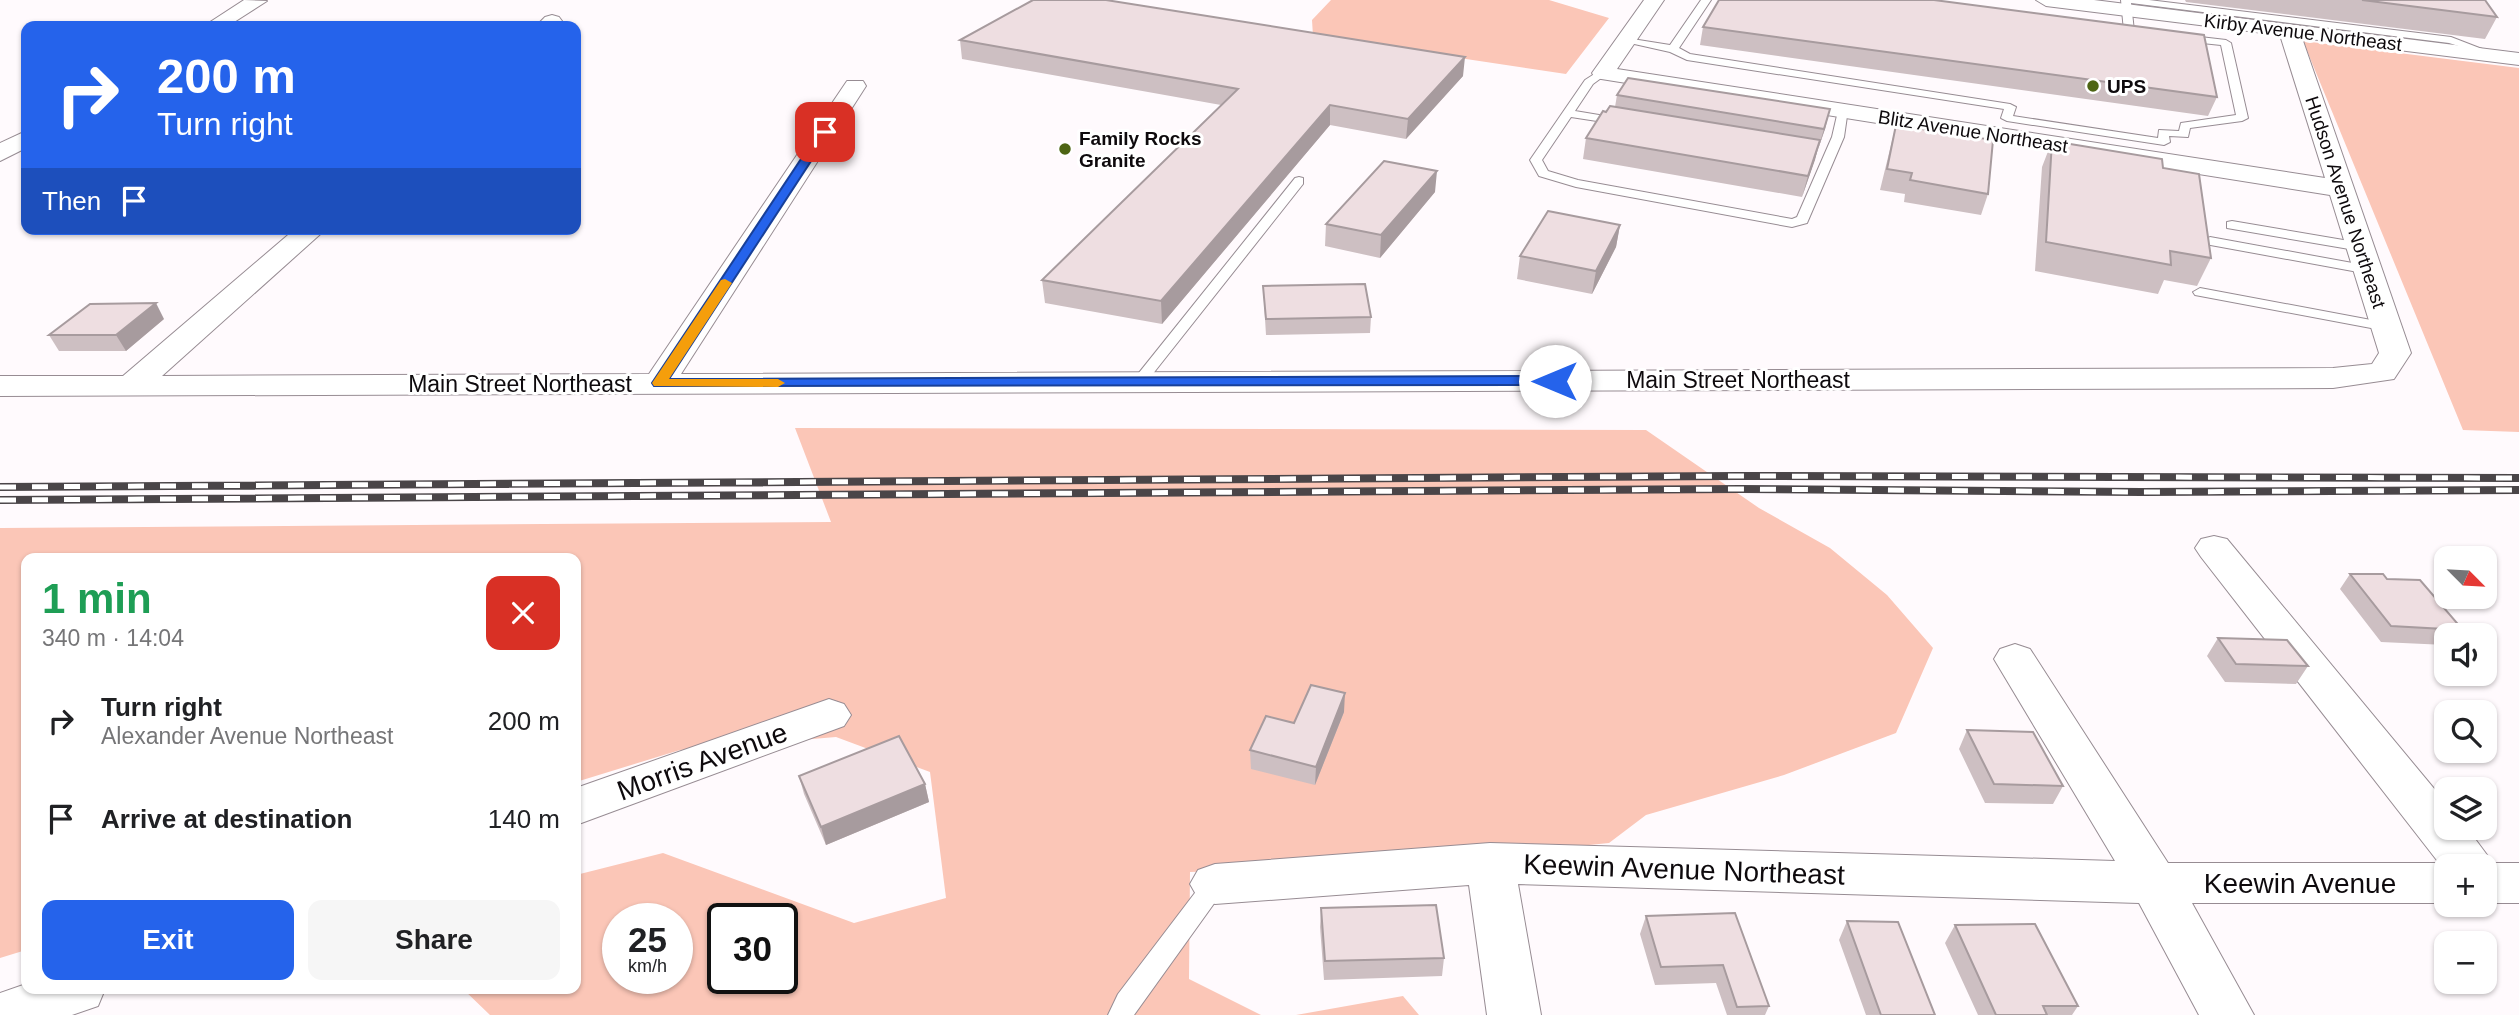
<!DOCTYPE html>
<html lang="en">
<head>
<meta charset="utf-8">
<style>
	body { margin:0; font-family:Helvetica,sans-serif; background:#f6f6f6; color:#202124; height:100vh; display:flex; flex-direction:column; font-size:26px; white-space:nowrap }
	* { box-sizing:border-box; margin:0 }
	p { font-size:23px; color:#757577 }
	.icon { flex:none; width:38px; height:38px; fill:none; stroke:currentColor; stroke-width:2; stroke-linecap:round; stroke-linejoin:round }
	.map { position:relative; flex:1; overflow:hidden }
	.drawer { position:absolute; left:21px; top:553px; width:560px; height:441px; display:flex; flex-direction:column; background:#fff; border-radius:14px; box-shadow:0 2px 5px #0004 }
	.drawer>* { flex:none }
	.banner { position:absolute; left:21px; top:21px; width:560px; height:214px; border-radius:14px; box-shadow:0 2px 5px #0004; background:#2563eb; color:#fff; overflow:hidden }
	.needle { width:46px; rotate:114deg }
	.tools { position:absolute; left:2434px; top:546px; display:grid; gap:14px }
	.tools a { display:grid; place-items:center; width:63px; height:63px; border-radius:14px; background:#fff; box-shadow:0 2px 5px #0004; font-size:35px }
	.speed { position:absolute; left:602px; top:903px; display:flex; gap:14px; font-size:35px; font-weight:700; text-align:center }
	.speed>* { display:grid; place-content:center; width:91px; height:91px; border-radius:50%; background:#fff; box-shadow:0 2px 5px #0004; line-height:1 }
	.speed small { font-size:18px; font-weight:400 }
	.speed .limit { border:4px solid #111; border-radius:10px; background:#fff; color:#111 }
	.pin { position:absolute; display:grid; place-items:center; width:60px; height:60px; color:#fff; margin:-30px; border-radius:14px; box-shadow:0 4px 10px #0006 }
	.me { position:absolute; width:77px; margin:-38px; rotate:270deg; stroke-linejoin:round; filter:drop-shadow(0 0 5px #0008) }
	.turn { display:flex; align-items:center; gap:24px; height:147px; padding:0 21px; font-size:32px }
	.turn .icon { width:91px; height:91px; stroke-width:2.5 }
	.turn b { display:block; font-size:49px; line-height:60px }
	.then { display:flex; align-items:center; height:66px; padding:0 21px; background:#0003; gap:14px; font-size:26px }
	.round { display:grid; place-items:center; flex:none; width:74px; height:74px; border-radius:14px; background:#f6f6f6 }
	.headline { display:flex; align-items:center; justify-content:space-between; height:119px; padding:0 21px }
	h1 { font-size:42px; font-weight:700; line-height:52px; color:#1e9e55 }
	.primary-button { display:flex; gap:14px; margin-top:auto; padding:14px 21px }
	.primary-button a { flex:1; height:80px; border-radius:14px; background:#2563eb; color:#fff; font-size:28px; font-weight:700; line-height:80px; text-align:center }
	.primary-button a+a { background:#f6f6f6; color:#202124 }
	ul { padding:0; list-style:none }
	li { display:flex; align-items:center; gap:21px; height:98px; padding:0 21px }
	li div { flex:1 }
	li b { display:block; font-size:26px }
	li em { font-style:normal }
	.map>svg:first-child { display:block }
	.green { fill:#fbc6b7; fill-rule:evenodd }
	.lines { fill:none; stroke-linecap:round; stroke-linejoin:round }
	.service-casing { stroke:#978c93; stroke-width:2 }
	.minor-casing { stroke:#978c93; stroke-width:2 }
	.service { fill:#fff; fill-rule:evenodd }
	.minor { fill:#fff; fill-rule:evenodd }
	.rail-casing { stroke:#4a4548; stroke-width:8 }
	.rail { stroke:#fff; stroke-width:5; stroke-dasharray:16; stroke-linecap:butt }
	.wall { fill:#cdbfc2 }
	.shaded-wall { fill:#a79b9e }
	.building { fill:#eedee1; stroke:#a79b9e; stroke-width:2 }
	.route { fill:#2563eb; stroke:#184099; stroke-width:2 }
	.slow { fill:#f59e0b }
	.poi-dot { fill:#4d6514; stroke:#fff; stroke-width:2.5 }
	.labels { text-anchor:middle; stroke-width:6; stroke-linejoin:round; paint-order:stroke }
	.far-street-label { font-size:19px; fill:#0e0a0d; stroke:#fff }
	.far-poi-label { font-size:19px; font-weight:bold; fill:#0e0a0d; stroke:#fff; text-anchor:start }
	.street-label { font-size:23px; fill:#0e0a0d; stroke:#fff }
	.near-street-label { font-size:28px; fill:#0e0a0d; stroke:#fff }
</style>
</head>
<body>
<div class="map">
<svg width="2519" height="1015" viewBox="0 0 2519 1015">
	<rect width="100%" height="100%" fill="#fffafd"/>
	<path class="green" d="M1331,0h218l60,18 -43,56 -253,-38 -1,-16z
		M2303,41l216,27v364l-56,-2z
		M795,428l851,2 113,78 71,40 57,47 46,53 -37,85 -112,42 -138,40 -37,28 -230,23 -189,6 -1,107 72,36h-771l-27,-26h113v-114l87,-22 191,70 92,-25 -16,-126 -94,-35 -156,13 -104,32v-224h-550v392l-26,8v-430l831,-6zM618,919h59v59h-59zM723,919h59v59h-59z
		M1403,996l16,19h-123z"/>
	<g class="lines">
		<defs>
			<path id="service" d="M1701,0h10l-32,48 11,6 320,50 6,3 -3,9 145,22 1,-8 20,1 2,-8 55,-8 -15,-70 -38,-4 -5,-3 5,-3 43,5 5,3 17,75 -6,3 -52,7 -2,9 -19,-1 1,6 -6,3 -157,-24 -6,-3 3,-9 -317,-49 -17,-8 -49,-11 5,-3 44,7z
				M2121,0h28l302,37 31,12 -5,3 -28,-9 -318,-40 3,28 -5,3 -5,-3z
				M1599,71l9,2 -15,11 -18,27 48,8 6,3 -6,3 -52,-8 -29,43 6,11 30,9 214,39 5,-2 35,-80 6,-26 10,-2 -4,28 -37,86 -15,4 -216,-40 -37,-11 -9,-16 55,-80z
				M1299,177l4,1v6l-159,201h-10l-3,-3 3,-3 161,-201z
				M2232,221l129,22 7,4 -7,4 -134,-23v-6z
				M2210,237l159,29 7,4 -7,4 -164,-30 -2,-3z
				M2200,288l187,35 7,4 -7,4 -192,-36 -2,-3z
				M1215,874l8,3 4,7 -4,7 -89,124h-26l10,-21 89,-117z"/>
			<path id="minor" d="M244,0l23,1 -39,25h-24z
				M1644,0h20l-47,69 708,109 -45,-143 -234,-29 -10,-6h58l425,53v12l-217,-27 109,315 -17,26 -61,9 -2333,8v-20h123l172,-147h31l-164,147 487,-2 198,-293h16l3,5 -185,288 1652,-6 39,-4 7,-11 -49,-158 -735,-117 -3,-5z
				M552,15l7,2 3,4 -4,5h-22l9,-9z
				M26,131v17l-26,13v-18z
				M2214,536l13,3 219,264v25h21l26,35h26v40h-34v-37h-39v37h-254l62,112h-55l-60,-112 -621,-19 23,131h-54l-18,-130 -254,19 -17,-6 -8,-14 8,-14 17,-6 275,-21 625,18 -121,-202 6,-10 15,-5 15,5 138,214h271l-238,-306 -6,-9 6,-9z
				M829,699l15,5 7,11 -7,11 -268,99v-37z
				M26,984v5h79l-7,17 -26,9h-72v-22z"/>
		</defs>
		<use href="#service" class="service-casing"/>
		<use href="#minor" class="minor-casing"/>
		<use href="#service" class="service"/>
		<use href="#minor" class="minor"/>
		<defs>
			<path id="rail" d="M0,487l1736,-11 783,2
				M0,500l1741,-11 401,3 377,-2"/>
		</defs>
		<use href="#rail" class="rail-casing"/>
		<use href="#rail" class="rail"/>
	</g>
	<path class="wall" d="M2185,0h300l12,17 -12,22 -299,-37z
		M1703,27l514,70 -9,19 -508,-71z
		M960,40l503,36 -57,63 -76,-14 -168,199 -117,-21 -3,-23 179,-175 -259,-46z
		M1617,95l208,34 -23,68 -219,-38 3,-21 20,-26 9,-5z
		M1896,125l92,69 -7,21 -77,-13 1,-8 -25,-4 11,-45z
		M2052,141l111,27 48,90 -14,28 -33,-6 -6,14 -123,-23 7,-104z
		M1435,192l-55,66 -55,-12 1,-22z
		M1620,225l-4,22 -24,47 -75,-15 3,-23z
		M1263,286l108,31 -1,16 -104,2z
		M164,319l-38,32h-67l-10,-16z
		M2350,574l37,5 76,51 -4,5h-13v10l-65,-3 -41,-53z
		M2218,638l90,28 -12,18 -71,-2 -18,-26z
		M1344,712l-29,73 -64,-16 -1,-19 44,-27z
		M1967,730l96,56 -10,18 -68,-1 -26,-54z
		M799,776l126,8 4,18 -103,43 -22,-51z
		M1321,908l123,50 -2,18 -118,4 -4,-53z
		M1735,913l34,93 -4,9h-38l-11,-32 -61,2 -15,-51 6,-18z
		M1847,921l88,94h-69l-27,-75z
		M1955,925l123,81 -6,9h-94l-33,-72z"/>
	<path class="shaded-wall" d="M1465,57l-2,19 -57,63 2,-20z
		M1330,105v20l-168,199 -1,-23z
		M1830,109l-5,20 -7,20z
		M1820,140l-5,20 -13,37 6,-21z
		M1437,171l-2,21 -55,66 1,-23z
		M1620,225l-4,22 -24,47 4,-23z
		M156,303l8,16 -38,32 -10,-16z
		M1345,693l-1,19 -29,73 1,-18z
		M925,784l4,18 -103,43 -5,-18z"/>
	<path class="building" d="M1033,0h73l359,57 -57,62 -78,-14 -169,196 -119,-21 196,-191 -278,-49z
		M1719,0h215l270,35 13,62 -514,-70z
		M2362,0h123l12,17z
		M1628,78l202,31 -6,20 -207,-34z
		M1610,106l210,34 -12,36 -222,-38 17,-27 3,1z
		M1896,125l97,15 -5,54 -78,-14 2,-7 -25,-4z
		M2052,141l110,18 1,9 36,6 12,84 -41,-7 1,14 -125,-23z
		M1384,161l53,10 -56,64 -55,-11z
		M1548,211l72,14 -24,46 -76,-15z
		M1365,284l6,33 -105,2 -3,-33z
		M156,303l-40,32h-67l41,-31z
		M2350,574h33l4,5 33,1 43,50 -72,-4z
		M2218,638l69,2 21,26 -72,-2z
		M1311,685l34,8 -29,74 -66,-17 16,-34 28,7z
		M1967,730l66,2 30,54 -69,-2z
		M899,736l26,48 -104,43 -22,-51z
		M1436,905l8,53 -119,3 -4,-53z
		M1735,913l34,93 -32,1 -14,-42 -62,2 -15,-51z
		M1847,921l51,1 37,93h-54z
		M2035,924l43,82h-35l4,9h-51l-41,-90z"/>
	<path class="route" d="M825,128l5,4 -161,247 886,-3 7,5 -7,4 -901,1 -2,-3 167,-251z"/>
	<path class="slow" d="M725,279l7,4 -63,96h109l7,4 -7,4 -124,-1 -2,-3 69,-103z"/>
	<g class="poi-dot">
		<circle cx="2093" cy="86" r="7"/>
		<circle cx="1065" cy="149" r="7"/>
	</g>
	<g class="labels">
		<g class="far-street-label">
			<text transform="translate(2303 32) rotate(7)" y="7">Kirby Avenue Northeast</text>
			<text transform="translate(1973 131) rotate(9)" y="7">Blitz Avenue Northeast</text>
			<text transform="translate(2346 202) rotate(72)" y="7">Hudson Avenue Northeast</text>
		</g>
		<g class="far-poi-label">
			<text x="2107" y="93">UPS</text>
			<text x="1079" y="145">Family Rocks<tspan x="1079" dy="22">Granite</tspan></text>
		</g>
		<g class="street-label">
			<text x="1738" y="388">Main Street Northeast</text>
			<text x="520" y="392">Main Street Northeast</text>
		</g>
		<g class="near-street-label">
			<text transform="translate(702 761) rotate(-20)" y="10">Morris Avenue</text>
			<text transform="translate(1684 869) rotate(2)" y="10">Keewin Avenue Northeast</text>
			<text x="2300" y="893">Keewin Avenue</text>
		</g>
	</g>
</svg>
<div class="tools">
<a><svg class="needle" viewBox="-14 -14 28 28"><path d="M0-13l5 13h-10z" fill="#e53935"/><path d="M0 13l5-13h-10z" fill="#757577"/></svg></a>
<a><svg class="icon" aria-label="sound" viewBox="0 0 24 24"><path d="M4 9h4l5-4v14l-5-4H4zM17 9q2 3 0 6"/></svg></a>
<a><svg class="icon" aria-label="search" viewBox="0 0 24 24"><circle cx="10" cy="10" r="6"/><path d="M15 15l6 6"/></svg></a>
<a><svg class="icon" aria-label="layers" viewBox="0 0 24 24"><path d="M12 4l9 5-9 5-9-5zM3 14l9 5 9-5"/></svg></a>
<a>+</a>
<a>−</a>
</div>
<div class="speed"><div>25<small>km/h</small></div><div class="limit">30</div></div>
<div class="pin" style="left:825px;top:132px;background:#d93025"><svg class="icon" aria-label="arrive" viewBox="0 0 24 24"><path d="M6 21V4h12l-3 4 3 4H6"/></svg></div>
<svg class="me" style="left:1555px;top:381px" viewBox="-20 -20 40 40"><circle r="19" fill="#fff"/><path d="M0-13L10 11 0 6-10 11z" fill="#2563eb"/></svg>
<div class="banner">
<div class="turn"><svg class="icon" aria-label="right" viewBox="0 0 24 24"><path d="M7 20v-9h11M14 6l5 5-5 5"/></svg><div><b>200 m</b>Turn right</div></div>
<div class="then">Then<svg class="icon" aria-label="arrive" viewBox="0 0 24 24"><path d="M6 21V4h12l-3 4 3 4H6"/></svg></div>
</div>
<section class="drawer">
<div class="headline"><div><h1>1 min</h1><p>340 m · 14:04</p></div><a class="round" style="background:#d93025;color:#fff"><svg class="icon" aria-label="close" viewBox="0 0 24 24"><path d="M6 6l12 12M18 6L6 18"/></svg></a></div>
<ul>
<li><svg class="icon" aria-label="right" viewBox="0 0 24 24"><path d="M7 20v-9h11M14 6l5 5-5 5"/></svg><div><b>Turn right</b><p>Alexander Avenue Northeast</p></div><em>200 m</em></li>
<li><svg class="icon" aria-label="arrive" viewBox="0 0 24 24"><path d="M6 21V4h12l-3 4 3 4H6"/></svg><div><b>Arrive at destination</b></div><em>140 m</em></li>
</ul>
<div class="primary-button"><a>Exit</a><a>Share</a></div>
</section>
</div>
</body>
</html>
